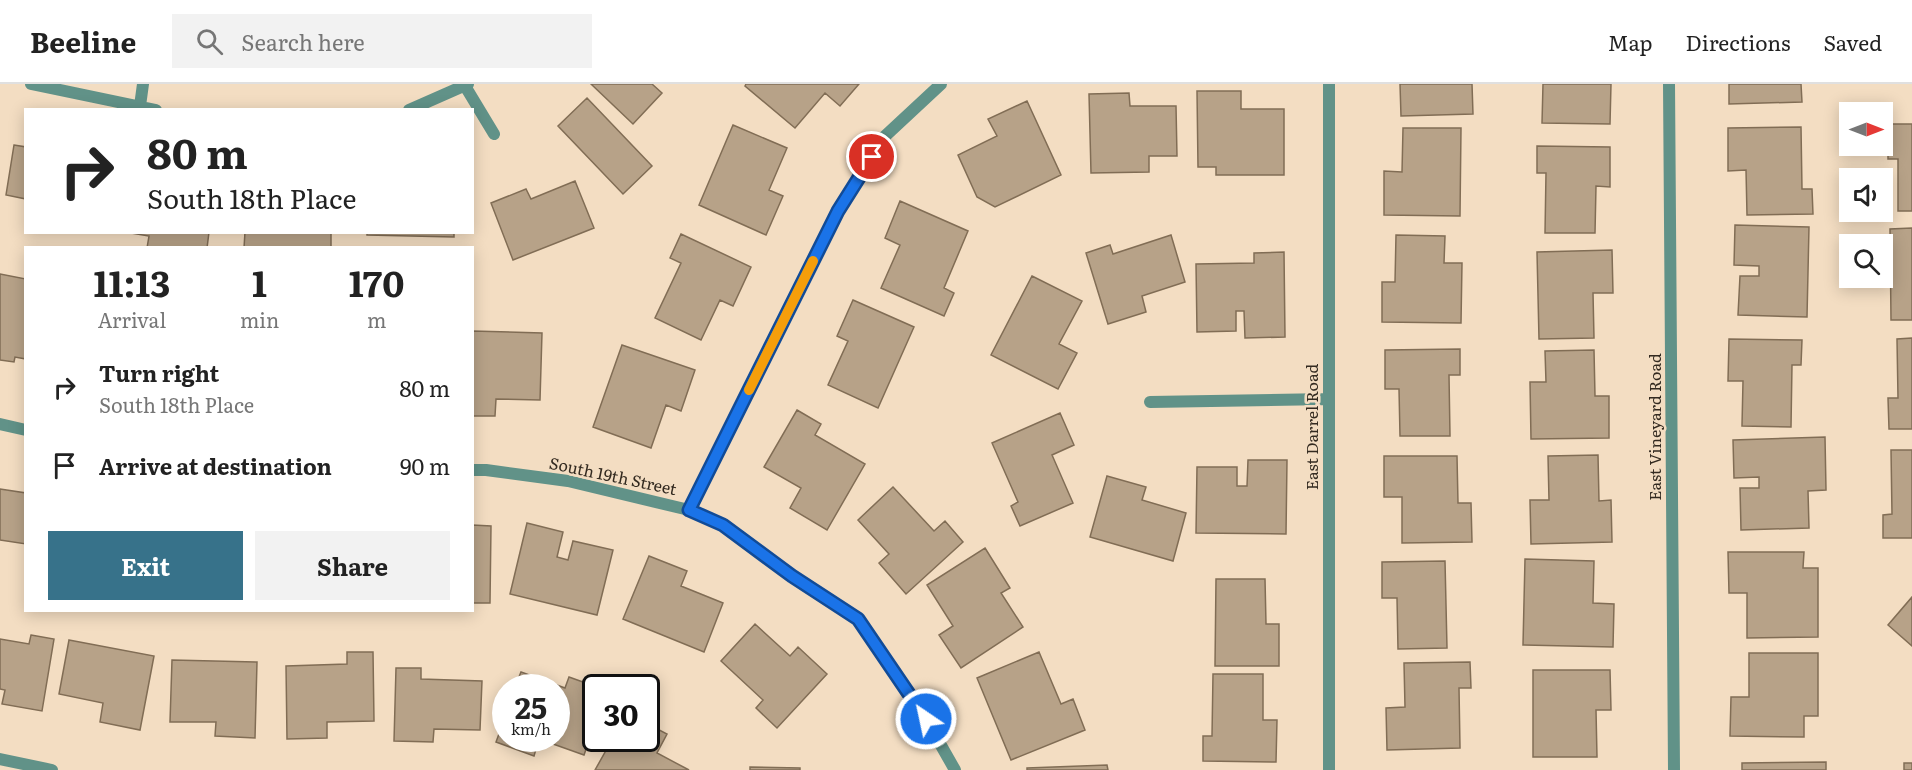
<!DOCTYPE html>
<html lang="en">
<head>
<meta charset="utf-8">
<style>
	body { margin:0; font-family:Literata,serif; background:#f2f2f2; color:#222; height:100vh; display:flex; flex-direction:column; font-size:22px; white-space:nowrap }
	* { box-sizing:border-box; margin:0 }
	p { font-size:20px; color:#767676 }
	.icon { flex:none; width:33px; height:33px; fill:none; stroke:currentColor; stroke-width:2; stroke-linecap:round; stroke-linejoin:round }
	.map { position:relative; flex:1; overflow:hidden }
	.panel { position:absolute; left:24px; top:162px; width:450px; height:366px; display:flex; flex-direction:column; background:#fff; border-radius:0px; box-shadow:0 3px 15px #0003 }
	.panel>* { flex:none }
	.guide { position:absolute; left:24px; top:24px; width:450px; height:126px; border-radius:0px; box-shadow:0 3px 15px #0003; background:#fff; color:#222; overflow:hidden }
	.needle { width:39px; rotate:90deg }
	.controls { position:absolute; left:1839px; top:18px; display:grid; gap:12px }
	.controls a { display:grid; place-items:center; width:54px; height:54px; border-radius:0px; background:#fff; box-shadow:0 3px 15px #0003; font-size:30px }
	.speed { position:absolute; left:492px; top:590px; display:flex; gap:12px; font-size:30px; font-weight:700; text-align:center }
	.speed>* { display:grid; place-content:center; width:78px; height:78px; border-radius:50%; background:#fff; box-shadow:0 3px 15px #0003; line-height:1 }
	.speed small { font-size:15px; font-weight:400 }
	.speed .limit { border:3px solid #111; border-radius:9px; background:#fff; color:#111 }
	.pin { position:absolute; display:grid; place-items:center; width:51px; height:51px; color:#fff; margin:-26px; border:3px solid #fff; border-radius:50%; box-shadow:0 2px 6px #0007 }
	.me { position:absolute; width:66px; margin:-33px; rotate:326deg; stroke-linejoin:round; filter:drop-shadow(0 0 4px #0008) }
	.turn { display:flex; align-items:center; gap:21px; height:126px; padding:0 24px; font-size:27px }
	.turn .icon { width:78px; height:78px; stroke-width:2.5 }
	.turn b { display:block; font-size:42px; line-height:51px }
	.eta { display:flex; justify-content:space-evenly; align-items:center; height:102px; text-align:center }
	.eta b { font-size:36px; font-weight:700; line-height:42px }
	.action { display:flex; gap:12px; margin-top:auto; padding:12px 24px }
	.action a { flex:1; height:69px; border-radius:0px; background:#37728a; color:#fff; font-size:24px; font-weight:700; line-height:69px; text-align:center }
	.action a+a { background:#f2f2f2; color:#222 }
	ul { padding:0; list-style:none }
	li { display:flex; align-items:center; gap:18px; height:78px; padding:0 24px }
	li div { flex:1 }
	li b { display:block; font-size:22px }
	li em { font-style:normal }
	header { display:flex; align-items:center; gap:36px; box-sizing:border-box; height:84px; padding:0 30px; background:#fff; border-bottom:2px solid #e0e0e0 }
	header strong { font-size:28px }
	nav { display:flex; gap:33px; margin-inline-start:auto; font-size:21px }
	.search { width:420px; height:54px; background:#f2f2f2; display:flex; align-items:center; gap:15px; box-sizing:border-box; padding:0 21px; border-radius:0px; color:#767676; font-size:22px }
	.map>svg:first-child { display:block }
	.building { fill:#b7a288; stroke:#816d55; stroke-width:1.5 }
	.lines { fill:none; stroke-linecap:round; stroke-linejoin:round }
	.minor { stroke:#619288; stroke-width:12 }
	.route-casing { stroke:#114b97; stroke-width:15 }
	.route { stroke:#1a73e8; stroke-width:10 }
	.slow { stroke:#f59e0b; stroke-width:10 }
	.labels { text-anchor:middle; stroke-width:5; stroke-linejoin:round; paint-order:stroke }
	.street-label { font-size:16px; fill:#332a20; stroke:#f3ddc2 }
</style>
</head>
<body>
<header>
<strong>Beeline</strong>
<div class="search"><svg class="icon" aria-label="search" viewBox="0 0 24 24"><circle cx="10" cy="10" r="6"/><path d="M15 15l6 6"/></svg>Search here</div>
<nav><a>Map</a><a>Directions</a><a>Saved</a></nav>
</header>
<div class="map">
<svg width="1912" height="686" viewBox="0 0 1912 686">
	<rect width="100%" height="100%" fill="#f3ddc2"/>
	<path class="building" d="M591,0h61l10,9 -29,31z
		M746,0h113l-19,22 -15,-13 -30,35 -50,-42z
		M1400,0h72l1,30 -72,2z
		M1543,0h68l-1,40 -68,-1z
		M1729,0h72l1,18 -73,2z
		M1197,7h44v18h43v66h-68v-8h-18z
		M1129,9l1,13h46l1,50h-28v16l-58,1 -2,-79z
		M587,14l65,68 -29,28 -65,-68z
		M1027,17l34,74 -66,32 -18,-10 -19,-42 39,-19 -9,-17z
		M1888,40h24v87h-14v-52h-10z
		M733,41l54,23 -18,42 14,6 -17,39 -67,-30z
		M1801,43l1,62h10l1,25 -66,1 -1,-45 -18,1v-43z
		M1403,44h58l-1,88 -76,-1v-44l18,1z
		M14,61l12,2v52l-20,-4z
		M1537,62l73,1v40l-14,-1 -1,47h-50l1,-60h-9z
		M575,97l19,47 -81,32 -22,-57 35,-14 5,10z
		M900,117l68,30 -24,57 10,5 -10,23 -63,-28 19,-43 -15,-7z
		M1735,141l74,2 -2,90 -69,-2 2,-39h19v-10l-25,-1z
		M1912,144v92h-21l-1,-91z
		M125,148h84l-2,16h-60l2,-12z
		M245,148h86v16h-87z
		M367,148h87v5l-87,-2z
		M681,150l70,33 -18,39 -13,-6 -19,40 -46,-22 26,-55 -11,-5z
		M1171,151l14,47 -43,14 4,16 -38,12 -22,-71 24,-8 3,9z
		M1396,151l49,1 -1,27h18l-1,60 -79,-1v-40h13z
		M1612,166l1,43h-20l1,45 -55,1 -2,-87z
		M1284,168l1,85 -40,1 -1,-27h-8v20l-39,1 -1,-68 58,-1v-10z
		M0,190l26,5v80l-11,-2 -1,5 -14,-2z
		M1032,192l50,25 -23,43 18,9 -19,36 -67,-34z
		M853,216l61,27 -36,81 -50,-23 20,-44 -11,-5z
		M472,247l70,2 -2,67 -44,-1 -1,17h-23z
		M1912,254v91h-23l-1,-31h10l-1,-59z
		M1729,255l73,1 -1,25h-9l-1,62 -49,-1 1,-45h-15z
		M622,261l73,25 -14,41 -15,-6 -15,43 -58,-21z
		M1460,265v26h-11l1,61h-50l-1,-47h-14v-39z
		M1594,266l1,46h14v42l-78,1 -1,-57h16l-1,-31z
		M797,326l24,14 -6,11 50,29 -38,66 -37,-22 11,-20 -37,-21z
		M1060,329l14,32 -22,10 21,48 -53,23 -9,-20 7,-4 -26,-59z
		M1825,353l1,53 -18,1 1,37 -68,2 -1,-42h19v-11l-25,1 -1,-38z
		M1891,366h21v88h-29v-23l9,-1z
		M1598,371l1,46 12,-1 1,42 -81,2 -1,-44h19l-1,-44z
		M1384,372h73l1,47h13l1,39 -70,1v-46h-18z
		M1248,376h39l-1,74 -90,-1 1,-66h40v19h10z
		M1107,392l39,11 -4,13 44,13 -13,48 -83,-24z
		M893,403l41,44 11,-10 18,21 -57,52 -27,-31 10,-9 -31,-34z
		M0,405l26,4v51l-26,-4z
		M527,439l36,9 -6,25 11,3 5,-19 40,9 -16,65 -87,-21z
		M472,441l19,1 -1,77h-18z
		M985,464l25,40 -9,5 22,34 -62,41 -22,-33 14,-9 -26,-41z
		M1728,468h76l-1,16h15v69l-71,1v-45h-18z
		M649,472l38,15 -6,15 42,17 -19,49 -81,-33z
		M1525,475l69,2 -1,42 21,1 -1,43 -90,-2z
		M1445,477l2,87 -49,1 -1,-51h-15v-36z
		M1216,495h49l1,45h13v42h-64z
		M1912,513v49l-24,-21z
		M755,540l35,32 8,-9 29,27 -50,54 -21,-20 7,-8 -42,-39z
		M31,551l23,4 -12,72 -40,-7 3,-14 -5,-1v-50l29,5z
		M69,556l85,16 -14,74 -40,-8 3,-19 -44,-9z
		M347,568h26l1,69 -47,1v16l-40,1 -1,-73 61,-2z
		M1039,568l22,52 12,-5 12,31 -74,30 -34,-82z
		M1749,569h69v63h-14v21l-74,-1 1,-39h18z
		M172,576l85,2 -2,76 -40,-2 1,-14h-46z
		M1470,578l1,26h-12l1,60 -73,2 -1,-42 19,-1 -1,-44z
		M396,584h25v11l61,2 -2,49 -46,-1 -1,13 -39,-1z
		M1533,586h77l1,40h-15l1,47h-64z
		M521,588l44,16 4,-11 28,10 -1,34 -12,34 -45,-16 -5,17 -38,-14 10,-27v23h50v-51h-41z
		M1213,590h50v46h14l-1,42 -73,-1v-25h9z
		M646,639l21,11 -10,19 32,17h-94l18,-32h33z
		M1826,678v8h-84v-7z
		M1904,679h8v7h-8z
		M1107,681l1,5h-81v-2z
		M750,683l50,1v2h-50z"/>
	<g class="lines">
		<path class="minor" d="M31,0l125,26
			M1329,0v686
			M1669,0l5,686
			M465,2l29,48
			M140,22l3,-22
			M409,26l59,-26
			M1150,318l179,-3
			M0,340l26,6
			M472,386h14l82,11 121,29 34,15 69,51 66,43 68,100 29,51
			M689,426l149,-299 45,-73 58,-54
			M0,675l52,11"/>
	</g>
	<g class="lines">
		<defs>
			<path id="route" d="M872,73l-34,54 -149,299 34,15 69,51 66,43 68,100"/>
		</defs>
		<use href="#route" class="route-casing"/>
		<use href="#route" class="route"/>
		<path class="slow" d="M749,306l64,-129"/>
	</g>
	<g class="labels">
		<g class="street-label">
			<text transform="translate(1312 343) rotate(-90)" y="6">East Darrel Road</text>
			<text transform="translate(1655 343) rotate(-90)" y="6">East Vineyard Road</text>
			<text transform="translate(613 392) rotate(12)" y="6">South 19th Street</text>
		</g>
	</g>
</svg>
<div class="controls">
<a><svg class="needle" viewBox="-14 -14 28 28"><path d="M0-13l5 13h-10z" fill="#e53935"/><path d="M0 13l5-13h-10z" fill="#767676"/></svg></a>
<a><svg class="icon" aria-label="sound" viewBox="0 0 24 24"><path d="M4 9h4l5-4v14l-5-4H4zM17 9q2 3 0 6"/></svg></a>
<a><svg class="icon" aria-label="search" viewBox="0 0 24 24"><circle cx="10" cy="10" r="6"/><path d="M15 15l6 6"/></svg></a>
</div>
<div class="speed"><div>25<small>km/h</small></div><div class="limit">30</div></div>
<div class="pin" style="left:872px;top:73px;background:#d93025"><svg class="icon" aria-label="arrive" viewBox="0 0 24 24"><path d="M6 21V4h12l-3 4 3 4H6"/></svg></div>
<svg class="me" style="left:926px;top:635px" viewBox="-20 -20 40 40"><circle r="17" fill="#1a73e8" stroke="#fff" stroke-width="3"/><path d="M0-11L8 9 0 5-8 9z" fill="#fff"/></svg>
<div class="guide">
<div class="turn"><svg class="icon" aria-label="right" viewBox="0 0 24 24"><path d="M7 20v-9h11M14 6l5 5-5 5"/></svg><div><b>80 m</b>South 18th Place</div></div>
</div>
<section class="panel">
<div class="eta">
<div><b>11:13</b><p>Arrival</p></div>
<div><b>1</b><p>min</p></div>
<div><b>170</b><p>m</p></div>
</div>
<ul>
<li><svg class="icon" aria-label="right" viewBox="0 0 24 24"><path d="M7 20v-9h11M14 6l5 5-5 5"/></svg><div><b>Turn right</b><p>South 18th Place</p></div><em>80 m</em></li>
<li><svg class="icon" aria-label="arrive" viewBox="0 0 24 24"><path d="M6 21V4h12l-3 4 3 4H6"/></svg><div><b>Arrive at destination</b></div><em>90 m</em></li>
</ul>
<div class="action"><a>Exit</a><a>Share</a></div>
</section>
</div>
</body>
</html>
